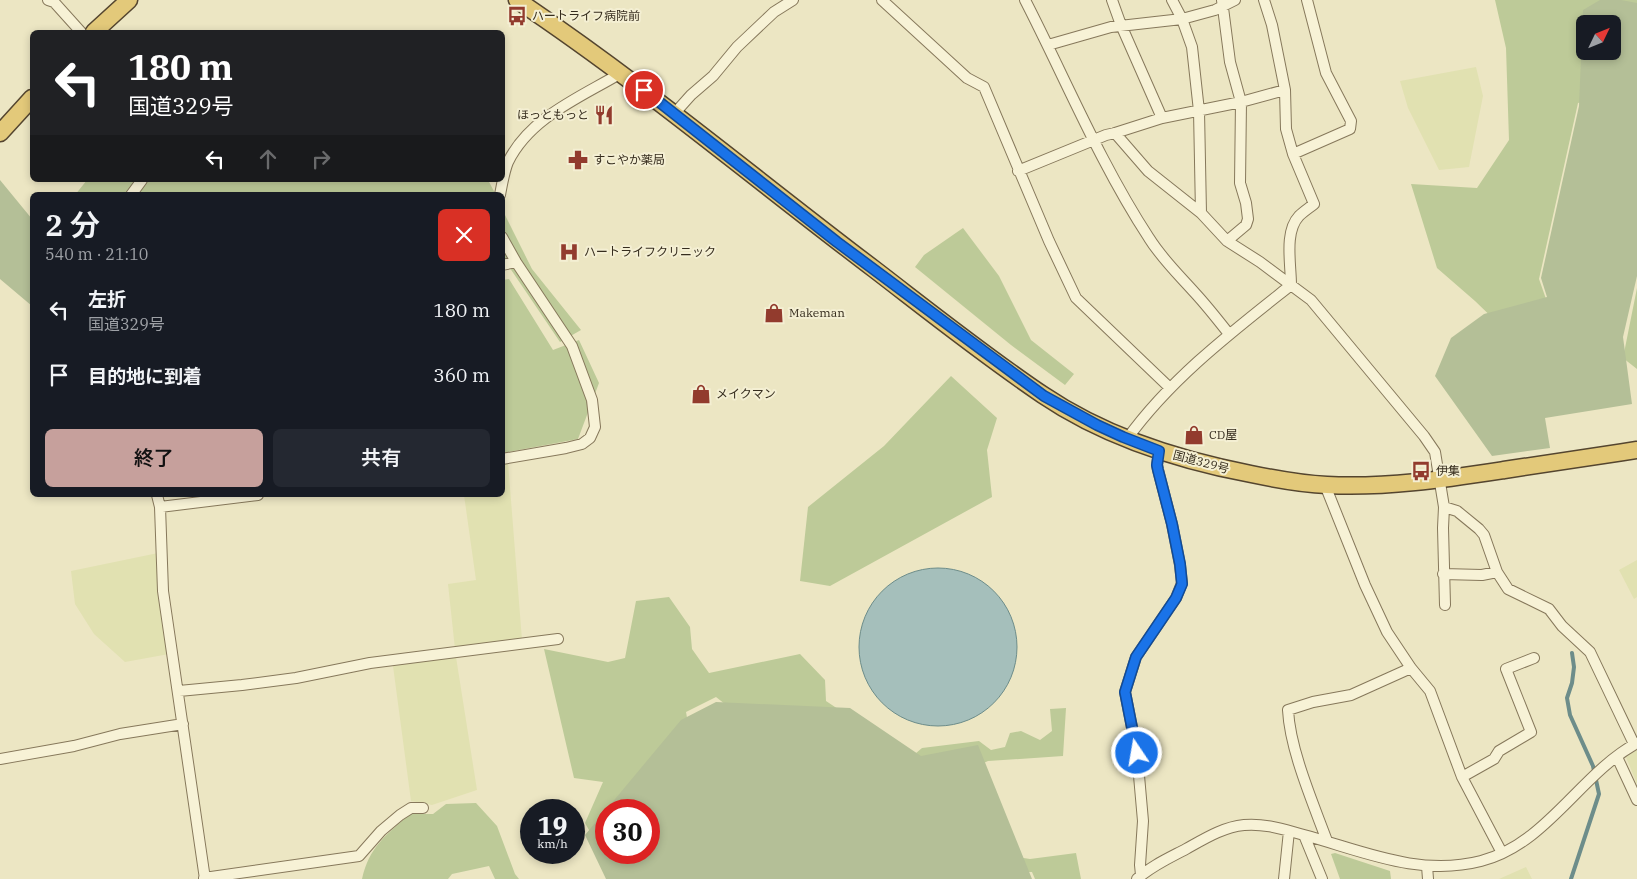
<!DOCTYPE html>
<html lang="ja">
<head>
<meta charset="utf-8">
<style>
	body { margin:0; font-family:"IBM Plex Serif","Noto Sans JP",serif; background:#242831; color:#f1f3f6; height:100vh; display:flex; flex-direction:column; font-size:19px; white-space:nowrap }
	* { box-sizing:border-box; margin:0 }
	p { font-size:16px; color:#9ea1a6 }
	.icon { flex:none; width:28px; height:28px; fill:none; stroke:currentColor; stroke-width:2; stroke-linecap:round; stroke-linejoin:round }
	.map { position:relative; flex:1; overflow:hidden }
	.side { position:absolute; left:30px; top:192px; width:475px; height:305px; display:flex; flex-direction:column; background:#171b24; border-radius:8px; box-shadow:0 2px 8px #0003 }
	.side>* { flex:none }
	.banner { position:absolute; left:30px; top:30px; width:475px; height:152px; border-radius:8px; box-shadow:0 2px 8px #0003; background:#202124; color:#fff; overflow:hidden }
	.needle { width:32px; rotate:47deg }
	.controls { position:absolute; left:1576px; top:15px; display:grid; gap:10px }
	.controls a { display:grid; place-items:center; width:45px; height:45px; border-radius:8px; background:#171b24; box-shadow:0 2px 8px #0003; font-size:25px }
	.speed { position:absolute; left:520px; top:799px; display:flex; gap:10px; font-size:25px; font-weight:700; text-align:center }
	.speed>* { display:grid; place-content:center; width:65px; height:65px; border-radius:50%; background:#171b24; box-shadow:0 2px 8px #0003; line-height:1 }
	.speed small { font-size:12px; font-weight:400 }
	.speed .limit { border:8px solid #d22; background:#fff; color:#111 }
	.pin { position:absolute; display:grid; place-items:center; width:42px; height:42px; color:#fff; margin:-21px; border:2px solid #fff; border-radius:50%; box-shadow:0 1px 5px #0007 }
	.me { position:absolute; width:55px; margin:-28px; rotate:348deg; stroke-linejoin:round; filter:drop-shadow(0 0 4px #0008) }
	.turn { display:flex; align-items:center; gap:18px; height:105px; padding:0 15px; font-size:22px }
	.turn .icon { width:65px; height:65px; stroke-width:2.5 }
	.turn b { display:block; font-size:35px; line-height:42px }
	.lanes { display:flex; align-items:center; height:48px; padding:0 15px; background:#0003; justify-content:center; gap:25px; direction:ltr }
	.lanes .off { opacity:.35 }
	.round { display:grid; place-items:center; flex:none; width:52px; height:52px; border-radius:8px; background:#242831 }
	.headline { display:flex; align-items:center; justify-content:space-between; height:85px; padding:0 15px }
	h1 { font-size:30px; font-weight:600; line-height:38px }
	.button { display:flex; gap:10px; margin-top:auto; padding:10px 15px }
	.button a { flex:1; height:58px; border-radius:8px; background:#c6a09c; color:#111; font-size:20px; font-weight:600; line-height:58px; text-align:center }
	.button a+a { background:#242831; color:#f1f3f6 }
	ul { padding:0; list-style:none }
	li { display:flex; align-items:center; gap:15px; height:65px; padding:0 15px }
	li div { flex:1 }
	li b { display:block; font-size:19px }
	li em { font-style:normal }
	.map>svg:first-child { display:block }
	.farmland { fill:#e1e1b1 }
	.green { fill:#bdca98; fill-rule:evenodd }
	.cemetery { fill:#b4bf97; fill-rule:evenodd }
	.water { fill:#a5bfbb; stroke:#6d8d8a }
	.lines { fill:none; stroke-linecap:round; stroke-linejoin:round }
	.stream { stroke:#6d8d8a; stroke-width:4 }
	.minor-casing { stroke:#86785b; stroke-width:12 }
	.trunk-casing { stroke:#54452f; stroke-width:19 }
	.minor { stroke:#f7f2d6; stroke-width:10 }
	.trunk { stroke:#e3c97a; stroke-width:16 }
	.route-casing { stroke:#114b97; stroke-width:12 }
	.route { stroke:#1a73e8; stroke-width:9 }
	.labels { text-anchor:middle; stroke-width:4; stroke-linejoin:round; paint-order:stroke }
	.poi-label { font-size:12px; fill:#362d1e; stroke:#f4efd3; text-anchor:start }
	.street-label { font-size:12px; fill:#362d1e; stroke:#f4efd3 }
</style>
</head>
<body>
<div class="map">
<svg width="1637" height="879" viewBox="0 0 1637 879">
	<rect width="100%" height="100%" fill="#ece6c3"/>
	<path class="farmland" d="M1476,67l7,29 -14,71 -30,3 -31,-62 -8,-27z
		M503,462h5l14,178 -67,9 -7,-65 28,-4 -12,-85h38z
		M158,553l11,101 -44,8 -31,-28 -19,-30 -4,-33z
		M1637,560v37l-3,2 -15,-29z
		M456,657l21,133 -45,15 -21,-4 -18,-135z
		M1637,750v34l-11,-27z
		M1526,867l6,12h-33z"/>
	<path class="green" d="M1495,0h142v94l-14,-3 -45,12 -39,176 25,71 -60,-21 -29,-28 -38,-33 -26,-84 66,4 32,-48 -3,-92zM1585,24h27v27h-27z
		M87,180h401l8,15h-421z
		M502,209l30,60 49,61 -21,12 -57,-84z
		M963,228l36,48 32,64 43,34 -9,11 -54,-40 -96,-78 9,-12z
		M509,279l44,71 26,-10 20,43 -21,56 -75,14 -1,-173z
		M1637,288v81l-14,-11z
		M951,376l46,42 -10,32 5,47 -162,89 -30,-5 8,-74 76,-61z
		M669,597l21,30 2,22 17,24 91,-19 25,26 1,21 69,46 -141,-20 -38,-30 -30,15 7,39 -87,59v42l11,27 -32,-56 18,-41 -29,-4 -30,-129 64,13 17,-4 11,-57z
		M1066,708l-3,48 -75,5 -37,17 -62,-2 33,-28 57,-7 12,9 14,-3 5,-14 11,-2 19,9 12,-9 -2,-22z
		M476,803l21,23 18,48 4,5h-24l-6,-13 -37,8 -4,5h-86c7,-32 24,-44 48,-65h23l13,-10z
		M1076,853l5,26h-46l-3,-7h-14l-1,-15 13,2z
		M1335,853l55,18 1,8h-51l-9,-25z"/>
	<path class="cemetery" d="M1600,0h21l16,3v273l-14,61 9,67 -87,14 5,30 -58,8 -57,-80 16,-38 33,-24 63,-17 -6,-19 38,-172 4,-96zM1585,24h27v27h-27z
		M0,180l32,39v87l-32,-27z
		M716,702l134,6 71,48 57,-11 54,134h-426l-21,-44 96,-115zM606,810h43v42h-43z"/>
	<path class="water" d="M859 647a79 79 0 1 1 158 0a79 79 0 1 1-158 0Z"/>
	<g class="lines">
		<path class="stream" d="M1571,879l28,-85 -6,-28 -23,-51 -3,-17 5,-15 2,-16 -2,-14"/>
		<defs>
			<path id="minor" d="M48,0l6,2 27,30
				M882,0l85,78 17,9 65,154 27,57 94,90
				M1025,0c41,80 75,163 124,238 13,21 30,37 46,55 12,13 23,27 34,41
				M1112,0l9,25 41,93
				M1172,0l10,19 10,28 7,64 2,102
				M1222,0l8,62 11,40 -1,81 6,20 2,16 -2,6 -19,16
				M1264,0l8,25 13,65 1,39 7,25 21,50c-5,4 -11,8 -15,12 -15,16 -8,48 -8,69
				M1048,45l63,-18 71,-8 33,-9 20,-10
				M674,114l17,-19 22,-19 24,-29 37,-35 19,-12
				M1115,133l33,38 53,42 26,28 33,21 51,38 113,136 11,16 9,55 -1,21 2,77
				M1293,154l57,-25 1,-8 -25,-48 -19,-73
				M1018,171l88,-36 9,-2 47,-15 79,-16 44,-12
				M131,195l11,-15
				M500,195c2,-11 4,-23 8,-33 22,-45 73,-65 113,-89
				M502,237l14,25 56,84 20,54 3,27 -5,11 -8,6 -16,4 -64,11
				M502,265l14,-3
				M1127,439c44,-61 106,-108 164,-154
				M1325,485l40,100 22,47 24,36 19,23 32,86 40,76
				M157,495l3,12 3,84 42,288
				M160,507l98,-12
				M1444,507l13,4 22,18 5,6 13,37 11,17 41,20 13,17 28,26 44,92
				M1443,574l39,1 15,-3
				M179,691l63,-6 54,-7 74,-15 188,-24
				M1617,757l20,43
				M0,759l74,-13 46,-12 63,-10
				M1462,777l32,-18 5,-8 32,-19 -25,-63 28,-11
				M1304,835l18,44
				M1327,841c-14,-38 -37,-91 -39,-131l25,-8 38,-7 60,-27
				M1427,866l1,13
				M1141,875l-1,-10 3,-44 -6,-68 -12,-61 11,-35 40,-59 6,-15 -2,-18 -8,-41 -14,-54 -1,-5 2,-14
				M204,878l155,-22 22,-25 19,-16 11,-7h12
				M1137,879c14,-13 32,-21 49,-30 18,-10 37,-22 58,-24 21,-2 41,5 60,10 59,16 115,42 177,26 66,-17 99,-87 156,-118
				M1284,879l5,-48"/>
			<path id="trunk" d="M517,0c124,83 238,179 357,269 56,43 111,87 169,126 62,42 135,65 208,79 24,5 50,10 76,11 60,3 118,-6 177,-15 45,-7 89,-13 133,-20
				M94,32l35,-32
				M0,133l32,-35"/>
		</defs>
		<use href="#minor" class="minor-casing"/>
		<use href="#trunk" class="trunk-casing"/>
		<use href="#minor" class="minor"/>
		<use href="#trunk" class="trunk"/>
	</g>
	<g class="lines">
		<defs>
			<path id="route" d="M644,90l193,152 207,154 53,29 26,12 36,14 -2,14 1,5 14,54 8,40 2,20 -6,14 -40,59 -11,35 12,61"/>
		</defs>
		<use href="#route" class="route-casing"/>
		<use href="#route" class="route"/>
	</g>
	<defs>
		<symbol id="bus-bare" viewBox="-9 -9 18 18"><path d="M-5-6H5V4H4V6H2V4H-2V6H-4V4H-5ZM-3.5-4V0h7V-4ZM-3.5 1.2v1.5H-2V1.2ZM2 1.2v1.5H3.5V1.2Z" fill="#923b2d" stroke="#f4efd3" stroke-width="2.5" paint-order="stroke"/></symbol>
		<symbol id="restaurant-bare" viewBox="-9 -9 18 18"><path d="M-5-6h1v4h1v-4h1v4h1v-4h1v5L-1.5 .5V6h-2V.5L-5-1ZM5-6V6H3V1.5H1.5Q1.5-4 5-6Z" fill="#923b2d" stroke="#f4efd3" stroke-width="2.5" paint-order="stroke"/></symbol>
		<symbol id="pharmacy-bare" viewBox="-9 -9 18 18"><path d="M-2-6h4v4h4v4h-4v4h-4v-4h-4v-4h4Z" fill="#923b2d" stroke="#f4efd3" stroke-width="2.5" paint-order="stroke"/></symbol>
		<symbol id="hospital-bare" viewBox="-9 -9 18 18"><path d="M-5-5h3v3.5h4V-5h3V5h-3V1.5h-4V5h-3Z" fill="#923b2d" stroke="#f4efd3" stroke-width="2.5" paint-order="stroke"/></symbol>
		<symbol id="shop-bare" viewBox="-9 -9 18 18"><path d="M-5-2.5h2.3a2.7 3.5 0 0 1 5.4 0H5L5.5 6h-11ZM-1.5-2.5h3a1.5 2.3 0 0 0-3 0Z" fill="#923b2d" stroke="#f4efd3" stroke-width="2.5" paint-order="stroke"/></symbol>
	</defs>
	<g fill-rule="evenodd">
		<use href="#bus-bare" x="503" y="2" width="28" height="28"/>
		<use href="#restaurant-bare" x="590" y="101" width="28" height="28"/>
		<use href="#pharmacy-bare" x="564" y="146" width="28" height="28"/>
		<use href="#hospital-bare" x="555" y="238" width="28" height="28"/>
		<use href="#shop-bare" x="760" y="299" width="28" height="28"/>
		<use href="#shop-bare" x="687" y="380" width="28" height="28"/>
		<use href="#shop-bare" x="1180" y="421" width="28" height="28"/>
		<use href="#bus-bare" x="1407" y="457" width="28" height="28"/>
	</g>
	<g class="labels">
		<g class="poi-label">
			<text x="532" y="20">ハートライフ病院前</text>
			<text x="589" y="119" text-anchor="end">ほっともっと</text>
			<text x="593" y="164">すこやか薬局</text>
			<text x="584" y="256">ハートライフクリニック</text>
			<text x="789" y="317">Makeman</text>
			<text x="716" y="398">メイクマン</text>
			<text x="1209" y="439">CD屋</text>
			<text x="1436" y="475">伊集</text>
		</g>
		<g class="street-label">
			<text transform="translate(1201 462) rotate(15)" y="4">国道329号</text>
		</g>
	</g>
</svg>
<div class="controls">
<a><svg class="needle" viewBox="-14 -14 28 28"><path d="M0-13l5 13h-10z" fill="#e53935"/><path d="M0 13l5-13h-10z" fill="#9ea1a6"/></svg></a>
</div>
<div class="speed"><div>19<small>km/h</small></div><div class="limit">30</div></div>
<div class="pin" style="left:644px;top:90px;background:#d93025"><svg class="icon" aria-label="arrive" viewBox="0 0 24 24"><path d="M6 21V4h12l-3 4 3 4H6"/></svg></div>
<svg class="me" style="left:1137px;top:753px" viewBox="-20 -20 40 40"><circle r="17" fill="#1a73e8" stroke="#fff" stroke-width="3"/><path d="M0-11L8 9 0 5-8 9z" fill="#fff"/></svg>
<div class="banner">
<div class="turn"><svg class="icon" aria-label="left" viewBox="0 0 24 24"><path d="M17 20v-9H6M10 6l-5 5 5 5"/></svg><div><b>180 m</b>国道329号</div></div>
<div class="lanes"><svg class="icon" aria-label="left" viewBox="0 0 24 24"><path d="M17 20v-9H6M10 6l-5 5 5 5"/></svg><svg class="icon off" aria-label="ahead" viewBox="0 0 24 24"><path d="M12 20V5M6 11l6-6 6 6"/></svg><svg class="icon off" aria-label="right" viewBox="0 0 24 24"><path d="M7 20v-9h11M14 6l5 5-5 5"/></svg></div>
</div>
<section class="side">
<div class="headline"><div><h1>2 分</h1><p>540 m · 21:10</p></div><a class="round" style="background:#d93025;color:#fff"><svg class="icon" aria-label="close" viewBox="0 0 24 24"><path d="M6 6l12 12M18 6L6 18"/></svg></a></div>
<ul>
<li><svg class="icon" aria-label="left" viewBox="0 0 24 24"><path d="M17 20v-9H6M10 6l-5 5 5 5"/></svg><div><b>左折</b><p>国道329号</p></div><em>180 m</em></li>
<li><svg class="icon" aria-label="arrive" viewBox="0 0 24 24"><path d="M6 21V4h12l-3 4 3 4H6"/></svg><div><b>目的地に到着</b></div><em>360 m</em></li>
</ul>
<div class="button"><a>終了</a><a>共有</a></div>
</section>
</div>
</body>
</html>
